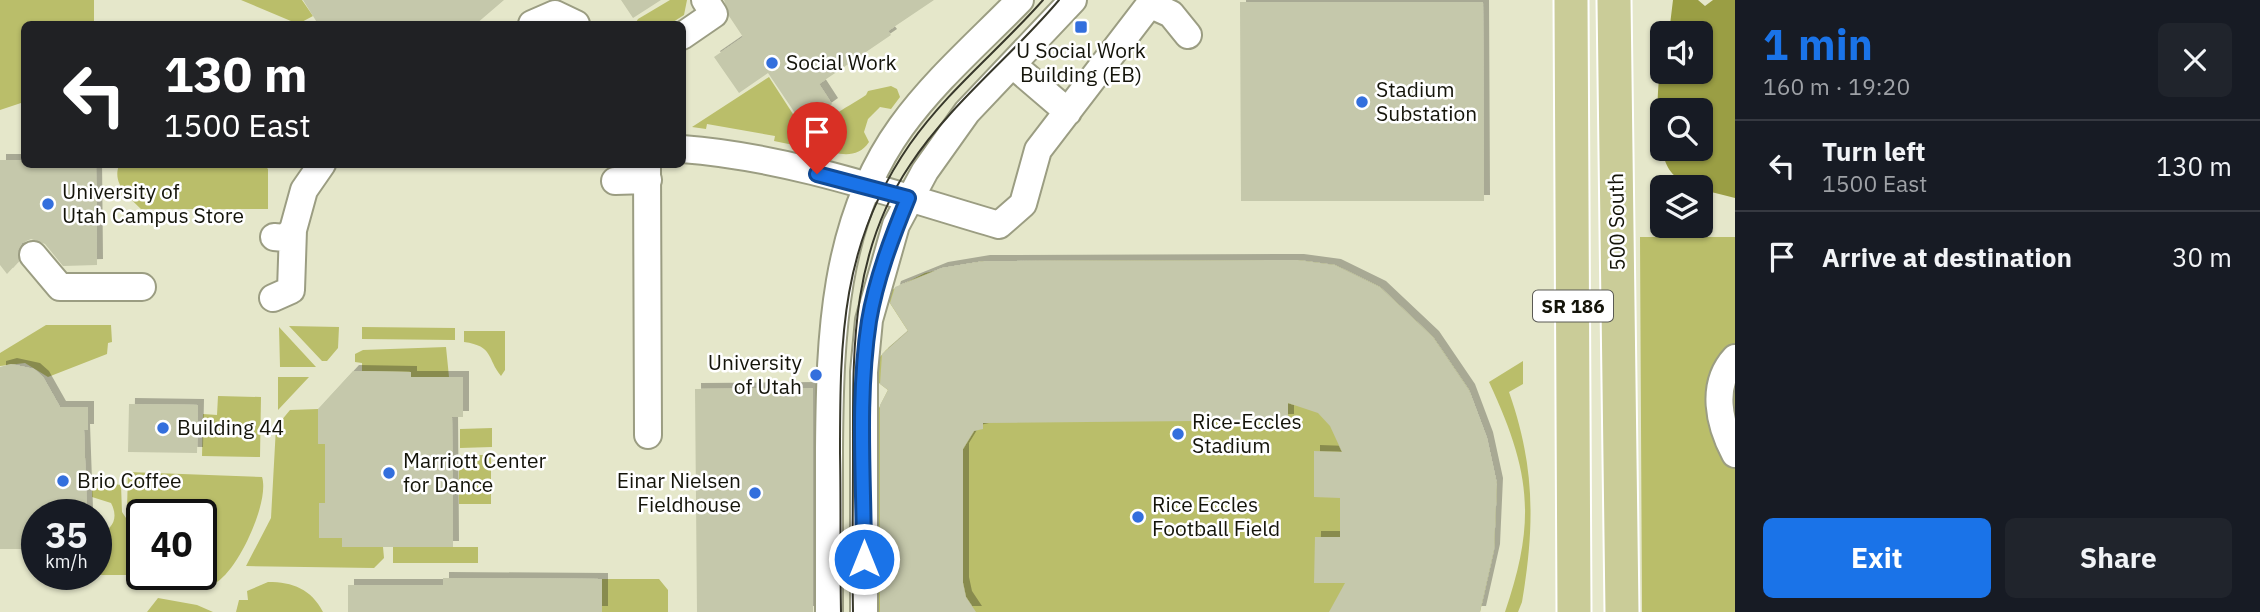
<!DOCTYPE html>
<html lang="en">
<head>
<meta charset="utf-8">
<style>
	body { margin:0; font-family:"IBM Plex Sans",sans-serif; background:#20242c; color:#f1f3f6; height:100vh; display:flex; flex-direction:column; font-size:26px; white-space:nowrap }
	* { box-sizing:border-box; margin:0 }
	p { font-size:23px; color:#9ea1a6 }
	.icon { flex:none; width:38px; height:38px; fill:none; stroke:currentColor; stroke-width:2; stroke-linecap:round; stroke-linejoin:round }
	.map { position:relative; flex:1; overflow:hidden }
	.panel { display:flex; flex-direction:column; background:#171b24; width:525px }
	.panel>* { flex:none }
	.banner { position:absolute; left:21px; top:21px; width:665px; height:147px; border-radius:10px; box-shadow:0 2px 5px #0004; background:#202124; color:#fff; overflow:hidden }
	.tools { position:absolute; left:1650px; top:21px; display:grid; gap:14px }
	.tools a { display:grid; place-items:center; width:63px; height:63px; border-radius:10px; background:#171b24; box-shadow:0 2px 5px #0004; font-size:35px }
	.speed { position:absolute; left:21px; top:499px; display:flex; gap:14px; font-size:35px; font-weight:700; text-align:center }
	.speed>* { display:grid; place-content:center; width:91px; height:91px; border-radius:50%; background:#171b24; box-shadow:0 2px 5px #0004; line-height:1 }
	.speed small { font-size:18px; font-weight:400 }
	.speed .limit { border:4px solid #111; border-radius:10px; background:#fff; color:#111 }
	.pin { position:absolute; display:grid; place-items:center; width:60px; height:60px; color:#fff; margin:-72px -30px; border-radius:50% 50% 50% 0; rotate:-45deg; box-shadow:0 0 7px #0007 }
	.pin .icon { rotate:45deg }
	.me { position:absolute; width:77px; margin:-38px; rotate:0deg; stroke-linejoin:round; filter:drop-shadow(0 0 5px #0008) }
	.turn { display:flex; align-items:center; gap:24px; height:147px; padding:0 28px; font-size:32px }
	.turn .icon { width:91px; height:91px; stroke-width:2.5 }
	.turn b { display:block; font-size:49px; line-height:60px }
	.round { display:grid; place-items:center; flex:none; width:74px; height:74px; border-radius:10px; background:#20242c }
	.headline { display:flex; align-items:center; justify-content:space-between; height:119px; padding:0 28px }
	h1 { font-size:42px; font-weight:700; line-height:52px; color:#1a73e8 }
	.cta { display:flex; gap:14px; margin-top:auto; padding:14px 28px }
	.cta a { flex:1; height:80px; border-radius:10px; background:#1a73e8; color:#fff; font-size:28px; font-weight:700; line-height:80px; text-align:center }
	.cta a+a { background:#20242c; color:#f1f3f6 }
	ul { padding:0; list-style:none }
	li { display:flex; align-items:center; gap:21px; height:91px; padding:0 28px; border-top:2px solid #363941 }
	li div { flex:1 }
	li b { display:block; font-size:26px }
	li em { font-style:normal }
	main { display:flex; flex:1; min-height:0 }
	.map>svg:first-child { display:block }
	.green { fill:#babe6a }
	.water { fill:#9a9e44; fill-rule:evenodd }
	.building { fill:#c5c8ab; filter:url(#shadow) }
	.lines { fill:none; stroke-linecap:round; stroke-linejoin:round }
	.minor-casing { stroke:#9b9d82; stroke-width:30 }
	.major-casing { stroke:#fff; stroke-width:37 }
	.minor { stroke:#fff; stroke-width:26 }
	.major { stroke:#cacc98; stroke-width:33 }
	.tram { stroke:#37372a; stroke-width:2 }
	.route-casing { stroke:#114b97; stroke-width:18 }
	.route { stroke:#1a73e8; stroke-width:12 }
	.poi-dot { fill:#336fdd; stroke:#fff; stroke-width:2.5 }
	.labels { text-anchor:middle; stroke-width:5; stroke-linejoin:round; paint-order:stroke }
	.shield { fill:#fff; stroke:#5a5a54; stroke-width:2 }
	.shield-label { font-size:19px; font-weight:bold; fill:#14140a }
	.poi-label { font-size:21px; fill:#14140a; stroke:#fff; text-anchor:start }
	.street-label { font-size:21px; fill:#14140a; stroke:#fff }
</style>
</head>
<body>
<main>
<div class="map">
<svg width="1735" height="612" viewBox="0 0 1735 612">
	<defs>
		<filter id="shadow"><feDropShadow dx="6" dy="-6" stdDeviation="0" flood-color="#0004"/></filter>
	</defs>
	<rect width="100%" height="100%" fill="#e5e7ca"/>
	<path class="green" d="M0,0h94v24h-70v78l-24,8z
		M241,0h61l11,16 -15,8z
		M670,0h17l-3,15 -14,9h-35l3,-5z
		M769,77l33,51 18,-12 -8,30 -4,2 -34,-7 1,-5 -68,-12 -1,5 -14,-2z
		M891,86l6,3 3,8 -9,12 -11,-2 -12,12 -4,13 5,10c-12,18 -31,12 -49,7 -4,-31 23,-38 46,-54l2,-4z
		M163,164l101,1 4,4v40h-127c-13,-13 -29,-25 -22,-44z
		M1640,237h95v375h-93z
		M1298,260l37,5 45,22 53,50 36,53 28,94 -3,66 -14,62h-609l4,-196 13,-26 -22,-17 20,-23 22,-19 -24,-37 41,-21 59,-12z
		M46,325h65l1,17 -4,1 -1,11 -59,23 -23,-14 -25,3v-13z
		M289,326l50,1 -1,21 -11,13h-5z
		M279,327l37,40h-36z
		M362,327l93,1v12l-93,-1z
		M464,331h41v39l-4,6c-14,-17 -7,-30 -37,-34z
		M446,347l3,30h-38l-1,-5 -48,-1v-8l-7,-1v-8l8,-4z
		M1523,361v23l-14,8c26,74 26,133 13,210l-4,10h-13c32,-93 25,-142 -16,-230z
		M278,377h31l-31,33z
		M218,396l43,1 -1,60 -58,-1 1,-42 14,1z
		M318,409l7,35v59l-6,1v33l23,1v9h41l1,11 -10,10 -128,-2 25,-48 5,-91 14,-17z
		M492,428v19l-32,1v-19z
		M459,455h32v49h-32z
		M128,472l134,5c8,24 -24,95 -48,107 -10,5 -27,2 -38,-1l-6,-9h31v-60h-59v19l-15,-24z
		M99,482l22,3 1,27 20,30v32h22l-1,6 -34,-5h-50l17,-1v-40c17,-3 23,-16 15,-31l-19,-6v-8l6,-1z
		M393,547h85v16h-85z
		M602,579h57l9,11v22h-66z
		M268,582c25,0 43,7 55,30h-87l3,-12h9l-1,-9z
		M158,598l39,7 16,7h-66z"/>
	<path class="water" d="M1673,0h25l7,6 8,-6h22v198c-20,-6 -45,-8 -60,-22 -22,-19 -19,-89 -13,-116v12h39v-39h-32zM1662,110h39v39h-39z"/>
	<path class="building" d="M303,0h201l-28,24h-158z
		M621,0h40l-28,18z
		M724,0h210l-46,31 3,4 -72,49 13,20 -29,21 -35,-52 -29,20 -25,-36 29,-20 -14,-21z
		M1240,2h243l1,199h-243z
		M0,160h24v4h72l1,101 -34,1 -18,-22 -14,-5 -9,4 -4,7 1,11 -12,13 -7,-9z
		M1298,260l37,5 45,22 53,50 36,53 18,48 10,46 -3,66 -14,62h-151l16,-29h-31l1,-46h25v-39l-26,-1v-46l28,1 -12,-26 -12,-13 -30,-10v17l-305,3v6l-9,2 -11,18v134l3,14 10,15h-96v-207l8,-15 -8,-6 2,-30 26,-23 -18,-28 5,-16 47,-19 42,-7z
		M11,364l23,5 9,8 17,30h28v23h-4l3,84h-50v35h-37v-182z
		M353,371l58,1v5h52v40h-11l1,130h-111v-9h-23v-35h6v-59h-7v-35z
		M813,388v224h-116l-2,-223z
		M129,404l69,1 -1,48 -69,-1z
		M443,578l159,1v33h-254v-27h95z"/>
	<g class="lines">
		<defs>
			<path id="minor" d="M1151,5l20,9 17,21
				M532,24l23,-10 21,10
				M682,36l32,-22 -9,-14
				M1013,65l55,47
				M682,149c108,8 214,46 317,76l24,-21 15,-54 115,-150
				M647,164l1,271
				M615,181l33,-1
				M274,237l11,1 8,-8 11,-40 18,-26
				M33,255l27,32h82
				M273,298l18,-8 2,-60
				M1735,358c-25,27 -16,66 0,96
				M829,612c0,-55 0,-110 0,-164 1,-110 4,-227 72,-321 34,-47 78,-85 119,-127
				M864,612v-240l5,-52 27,-95 29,-54 42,-59 106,-112"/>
			<path id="major" d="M1571,0l3,612
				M1614,0l8,612"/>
		</defs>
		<use href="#minor" class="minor-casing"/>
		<use href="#major" class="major-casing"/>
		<use href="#minor" class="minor"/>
		<use href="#major" class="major"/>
		<path class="tram" d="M841,612c-1,-53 0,-106 -1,-159 0,-115 1,-210 70,-309 38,-54 90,-95 133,-144
			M853,612c-1,-53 0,-106 0,-160 0,-101 -3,-198 57,-287 41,-62 101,-108 149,-165"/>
	</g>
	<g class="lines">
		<defs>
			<path id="route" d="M817,174l91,24c-16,39 -32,81 -39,123 -12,78 -5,160 -5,238"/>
		</defs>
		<use href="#route" class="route-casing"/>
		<use href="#route" class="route"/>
	</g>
	<g class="poi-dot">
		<rect x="1074" y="20" width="14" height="14" rx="3.5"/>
		<circle cx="772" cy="63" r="7"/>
		<circle cx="1362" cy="102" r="7"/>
		<circle cx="48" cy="204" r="7"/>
		<circle cx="816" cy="375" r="7"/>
		<circle cx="163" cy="428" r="7"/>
		<circle cx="1178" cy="434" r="7"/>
		<circle cx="389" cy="473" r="7"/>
		<circle cx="63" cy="481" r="7"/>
		<circle cx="755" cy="493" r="7"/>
		<circle cx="1138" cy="517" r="7"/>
	</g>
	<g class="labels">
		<rect class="shield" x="1533" y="290.5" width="80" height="31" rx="5"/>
		<g class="shield-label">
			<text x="1573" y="313">SR 186</text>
		</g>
		<g class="poi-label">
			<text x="1081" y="58" text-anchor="middle">U Social Work<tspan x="1081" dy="24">Building (EB)</tspan></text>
			<text x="786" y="70">Social Work</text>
			<text x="1376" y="97">Stadium<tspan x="1376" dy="24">Substation</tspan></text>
			<text x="62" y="199">University of<tspan x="62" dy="24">Utah Campus Store</tspan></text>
			<text x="802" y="370" text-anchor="end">University<tspan x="802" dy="24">of Utah</tspan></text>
			<text x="1192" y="429">Rice-Eccles<tspan x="1192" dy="24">Stadium</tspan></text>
			<text x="177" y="435">Building 44</text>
			<text x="403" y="468">Marriott Center<tspan x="403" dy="24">for Dance</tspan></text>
			<text x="77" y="488">Brio Coffee</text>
			<text x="741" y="488" text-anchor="end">Einar Nielsen<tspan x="741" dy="24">Fieldhouse</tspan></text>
			<text x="1152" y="512">Rice Eccles<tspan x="1152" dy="24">Football Field</tspan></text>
		</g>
		<g class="street-label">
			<text transform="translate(1617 222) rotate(-91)" y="7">500 South</text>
		</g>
	</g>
</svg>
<div class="tools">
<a><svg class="icon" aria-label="sound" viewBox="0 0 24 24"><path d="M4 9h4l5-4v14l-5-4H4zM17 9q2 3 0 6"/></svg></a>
<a><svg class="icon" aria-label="search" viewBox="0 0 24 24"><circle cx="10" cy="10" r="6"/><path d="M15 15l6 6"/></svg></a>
<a><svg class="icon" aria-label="layers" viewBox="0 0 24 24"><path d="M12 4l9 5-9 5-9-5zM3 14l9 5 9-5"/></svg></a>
</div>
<div class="speed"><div>35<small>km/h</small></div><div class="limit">40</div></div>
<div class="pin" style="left:817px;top:174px;background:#d93025"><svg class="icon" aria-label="arrive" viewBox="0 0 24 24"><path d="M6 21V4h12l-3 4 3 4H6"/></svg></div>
<svg class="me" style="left:864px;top:559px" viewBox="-20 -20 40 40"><circle r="17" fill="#1a73e8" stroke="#fff" stroke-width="3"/><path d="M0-11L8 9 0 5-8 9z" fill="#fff"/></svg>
<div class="banner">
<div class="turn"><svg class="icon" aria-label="left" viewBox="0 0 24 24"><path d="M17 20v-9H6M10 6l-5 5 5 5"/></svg><div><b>130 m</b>1500 East</div></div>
</div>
</div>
<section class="panel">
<div class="headline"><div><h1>1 min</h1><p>160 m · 19:20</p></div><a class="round"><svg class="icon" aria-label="close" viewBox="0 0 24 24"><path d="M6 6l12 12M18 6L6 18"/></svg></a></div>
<ul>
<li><svg class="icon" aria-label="left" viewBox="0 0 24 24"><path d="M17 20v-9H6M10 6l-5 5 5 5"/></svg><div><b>Turn left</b><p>1500 East</p></div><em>130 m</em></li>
<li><svg class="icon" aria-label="arrive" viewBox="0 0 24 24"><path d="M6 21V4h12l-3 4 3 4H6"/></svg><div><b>Arrive at destination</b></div><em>30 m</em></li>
</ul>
<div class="cta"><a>Exit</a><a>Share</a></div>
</section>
</main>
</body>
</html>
